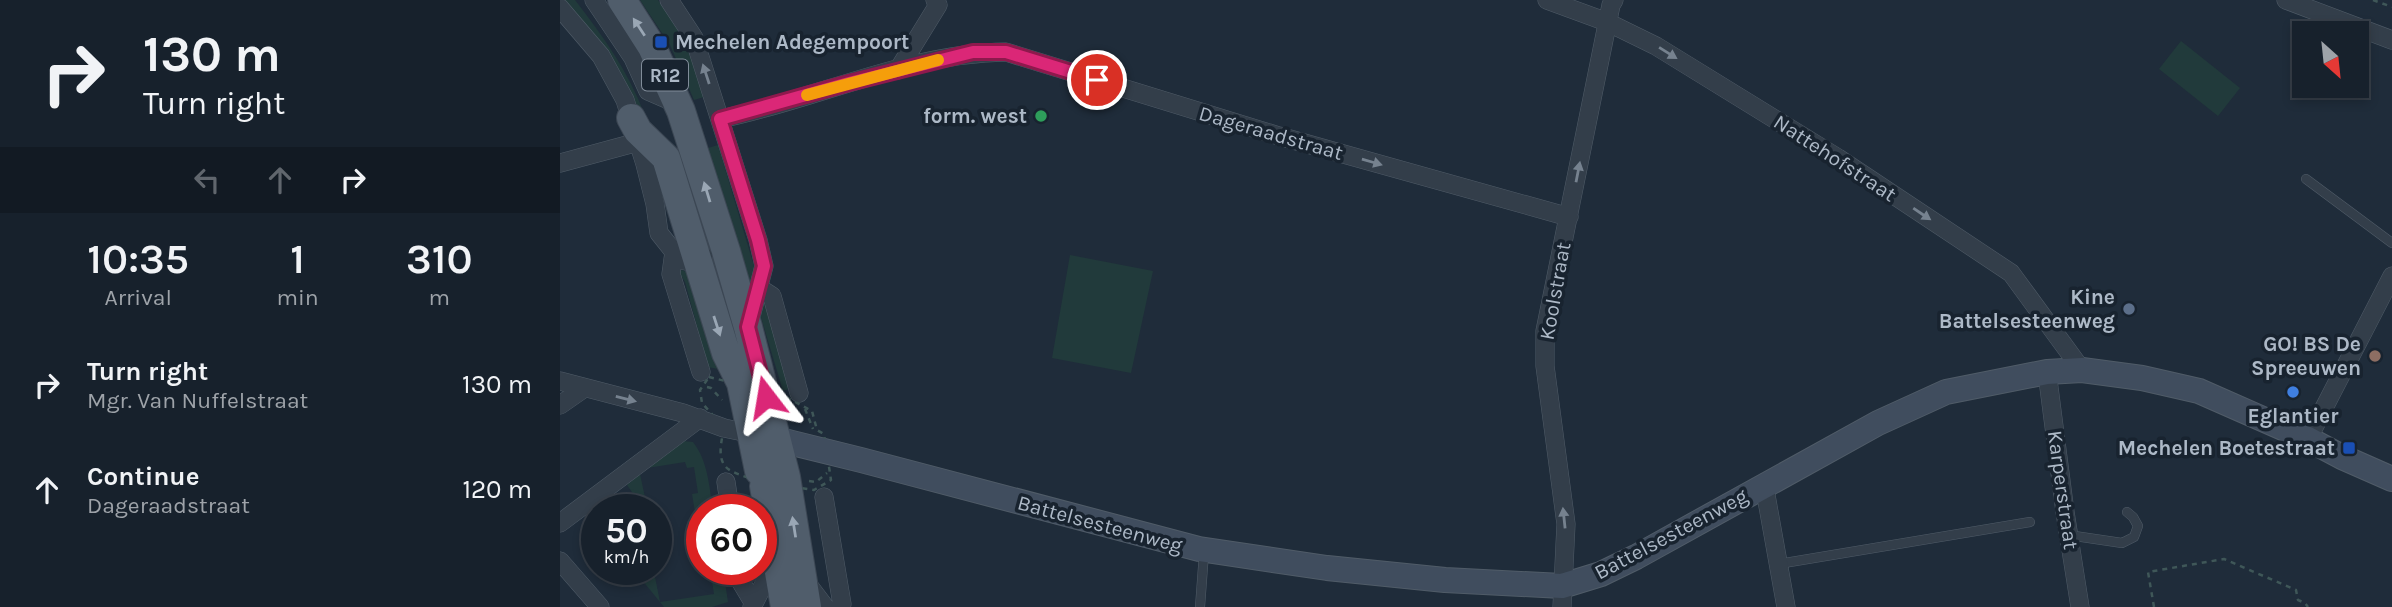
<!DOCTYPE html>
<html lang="en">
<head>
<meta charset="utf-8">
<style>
	body { margin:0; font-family:Karla,sans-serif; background:#202934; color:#f1f3f6; height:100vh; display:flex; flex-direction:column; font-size:26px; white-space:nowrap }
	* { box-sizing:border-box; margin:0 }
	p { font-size:23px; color:#9ea3a9 }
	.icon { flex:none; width:38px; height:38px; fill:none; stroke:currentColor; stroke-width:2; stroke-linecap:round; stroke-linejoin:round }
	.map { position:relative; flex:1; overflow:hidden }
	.side { display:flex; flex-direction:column; background:#17212c; width:560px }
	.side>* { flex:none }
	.guide { background:#17212c; color:#f1f3f6; overflow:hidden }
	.needle { width:46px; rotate:153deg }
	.controls { position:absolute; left:1732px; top:21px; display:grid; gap:14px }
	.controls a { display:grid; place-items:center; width:77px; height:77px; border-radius:0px; background:#17212c; box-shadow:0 4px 10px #0003,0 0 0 2px #363e48; font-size:35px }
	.speed { position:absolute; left:21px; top:494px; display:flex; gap:14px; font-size:35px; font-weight:700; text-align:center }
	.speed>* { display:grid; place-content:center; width:91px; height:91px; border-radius:50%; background:#17212c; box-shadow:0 4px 10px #0003,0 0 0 2px #363e48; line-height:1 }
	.speed small { font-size:18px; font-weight:400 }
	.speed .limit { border:10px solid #d22; background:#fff; color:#111 }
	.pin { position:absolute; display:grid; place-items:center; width:60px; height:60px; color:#fff; margin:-30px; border:4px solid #fff; border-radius:50%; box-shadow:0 2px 7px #0007 }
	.me { position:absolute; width:77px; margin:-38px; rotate:346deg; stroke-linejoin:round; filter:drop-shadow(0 0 5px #0008) }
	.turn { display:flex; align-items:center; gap:24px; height:147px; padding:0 28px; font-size:32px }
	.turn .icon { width:91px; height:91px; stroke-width:2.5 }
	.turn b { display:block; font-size:49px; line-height:60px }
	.lanes { display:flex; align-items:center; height:66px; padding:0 28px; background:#0003; justify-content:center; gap:35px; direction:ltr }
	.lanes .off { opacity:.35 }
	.eta { display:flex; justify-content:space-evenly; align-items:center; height:119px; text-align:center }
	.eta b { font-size:42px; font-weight:600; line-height:49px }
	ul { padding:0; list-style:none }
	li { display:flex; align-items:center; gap:21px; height:105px; padding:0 28px }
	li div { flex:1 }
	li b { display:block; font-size:26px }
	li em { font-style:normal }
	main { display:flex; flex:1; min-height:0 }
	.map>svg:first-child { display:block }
	.green { fill:#213a3b }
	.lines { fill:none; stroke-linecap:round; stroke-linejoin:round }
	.lane-casing { stroke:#505c68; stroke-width:10 }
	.street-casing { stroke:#505c68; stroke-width:19 }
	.secondary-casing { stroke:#505c68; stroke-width:26 }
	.primary-casing { stroke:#3c4754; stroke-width:30 }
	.path { stroke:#3f5758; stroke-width:2.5; stroke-dasharray:5 5; stroke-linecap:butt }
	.lane { stroke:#333e4a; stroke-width:9 }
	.street { stroke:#333e4a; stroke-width:18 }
	.secondary { stroke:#404d5e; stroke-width:24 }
	.primary { stroke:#505d6b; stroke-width:28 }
	.oneway { fill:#9aa7b5 }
	.oneway2 { fill:#76828f }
	.route-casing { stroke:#8e194d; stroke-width:18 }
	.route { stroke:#db2777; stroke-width:12 }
	.slow { stroke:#f59e0b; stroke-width:12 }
	.transit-dot { fill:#1a4fb4; stroke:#18232f; stroke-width:2.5 }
	.leisure-dot { fill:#2e9e5b; stroke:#18232f; stroke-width:2.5 }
	.service-dot { fill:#5c6f8a; stroke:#18232f; stroke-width:2.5 }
	.education-dot { fill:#8d6e63; stroke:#18232f; stroke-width:2.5 }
	.shop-dot { fill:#3f7fe0; stroke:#18232f; stroke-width:2.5 }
	.labels { text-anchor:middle; stroke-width:7; stroke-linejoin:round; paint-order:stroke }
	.shield { fill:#18232f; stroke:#808c99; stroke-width:2 }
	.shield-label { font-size:19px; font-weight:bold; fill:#adb9c7 }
	.poi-label { font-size:21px; font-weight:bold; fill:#adb9c7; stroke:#18232f; text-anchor:end }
	.street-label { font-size:21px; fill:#adb9c7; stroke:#18232f }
</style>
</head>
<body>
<main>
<section class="side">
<div class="guide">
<div class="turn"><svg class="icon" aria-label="right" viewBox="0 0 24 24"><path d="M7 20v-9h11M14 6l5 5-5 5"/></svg><div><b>130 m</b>Turn right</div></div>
<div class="lanes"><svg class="icon off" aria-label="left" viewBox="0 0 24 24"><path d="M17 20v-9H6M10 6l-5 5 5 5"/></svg><svg class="icon off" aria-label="ahead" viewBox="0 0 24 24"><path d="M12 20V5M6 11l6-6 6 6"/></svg><svg class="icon" aria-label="right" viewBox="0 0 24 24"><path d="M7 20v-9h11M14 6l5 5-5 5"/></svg></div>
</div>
<div class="eta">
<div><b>10:35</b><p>Arrival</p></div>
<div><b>1</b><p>min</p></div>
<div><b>310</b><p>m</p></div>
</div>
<ul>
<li><svg class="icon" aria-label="right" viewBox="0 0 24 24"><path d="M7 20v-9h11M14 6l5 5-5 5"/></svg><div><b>Turn right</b><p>Mgr. Van Nuffelstraat</p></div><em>130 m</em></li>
<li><svg class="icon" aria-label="ahead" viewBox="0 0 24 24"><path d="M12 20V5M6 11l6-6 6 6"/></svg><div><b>Continue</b><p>Dageraadstraat</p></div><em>120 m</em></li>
</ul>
</section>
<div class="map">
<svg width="1832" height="607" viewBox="0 0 1832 607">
	<rect width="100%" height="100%" fill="#1f2c3a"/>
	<path class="green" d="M0,0h15c28,36 53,71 69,113l-8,3z
		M80,0h18c25,35 34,56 46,97l-10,3 -24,-55z
		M1621,41l59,47 -22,28 -59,-47z
		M158,145l38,128 -3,9 -3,1 -42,-135z
		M510,255l83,16 -22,102 -79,-15z
		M122,270l9,4 37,97 -20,-4 -23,-85 -6,-10z
		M203,302h4l24,86 -8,3 -23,-77z
		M123,441l10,1c15,19 16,44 20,67h-11v46l-10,-61 6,-1 -4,-26 -7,1 -2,-6 -44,7z
		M80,474l6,28 6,-1 1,8h-37l18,-14 -7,-10z
		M96,527l7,43 -9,2 6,30 54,-8 -4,-25h13l5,33 -16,5h-48l-31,-38h23z"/>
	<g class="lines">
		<defs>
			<path id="lane" d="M1746,179l86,64
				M1508,535l54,8 12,-6 4,-11 -5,-9 -6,-5
				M1218,564l252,-42
				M640,607l4,-54"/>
			<path id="street" d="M34,0l39,58 15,33 30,13
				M109,0l25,38 64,202 6,26 -15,58
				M987,0l60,22 49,24 182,112 173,115 71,97
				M1726,0l106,40
				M0,8l41,48 24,44 20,64 10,40 4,29 15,19 11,9h12l6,-5
				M338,70l40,-65 -3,-5
				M160,119c95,-19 188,-66 286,-67l273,84 290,81
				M0,163l78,-21
				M114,252l-3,22 30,98
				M198,287l14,9 27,97
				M1487,372l18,140 15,95
				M0,381l123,32 41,15 29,6
				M0,405l23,-16
				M1748,439l84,-163
				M166,482l4,27
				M1204,484l22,123
				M264,497l18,107 -2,3
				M0,523l140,-105
				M0,561l40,46
				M179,569l2,13 12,20
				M192,607l14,-27 37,-2 22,29
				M1002,607l4,-83 -21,-158v-35l66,-326 3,-5"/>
			<path id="secondary" d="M200,435l101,25 338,89 128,19 118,12 117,6 39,-12 35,-17 242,-134 68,-31 101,-20 35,-2 60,8 57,13 109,48 34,18 50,22"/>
			<path id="primary" d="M62,0l30,47 29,64 45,140 22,76 38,150 21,130
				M71,118l7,13 28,27 60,195 15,30 18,88
				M204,486l21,121"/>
		</defs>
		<use href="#lane" class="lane-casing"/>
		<use href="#street" class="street-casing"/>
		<use href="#secondary" class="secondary-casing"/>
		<use href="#primary" class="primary-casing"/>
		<path class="path" d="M1813,0l19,7
			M149,377l73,18 30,16 5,19 7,4 7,46 -17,10c-19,-3 -78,-10 -89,-24 -8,-10 -3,-27 -1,-38l-22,-25 -2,-13z
			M147,387l4,1 11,12
			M245,409l8,20
			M249,481l7,1 11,-9
			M1594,607l-6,-35 76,-13 72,31 2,10 7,3 3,4"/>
		<use href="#lane" class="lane"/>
		<use href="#street" class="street"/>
		<use href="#secondary" class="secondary"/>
		<use href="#primary" class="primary"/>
	</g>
	<defs><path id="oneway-solid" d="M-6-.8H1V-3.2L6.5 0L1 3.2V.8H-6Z" transform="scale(1.75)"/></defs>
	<g class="oneway">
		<use href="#oneway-solid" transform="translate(79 27) rotate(-123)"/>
		<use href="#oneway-solid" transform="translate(147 192) rotate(-107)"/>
		<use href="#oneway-solid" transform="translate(157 326) rotate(72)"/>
		<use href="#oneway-solid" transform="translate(234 527) rotate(-99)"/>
	</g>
	<g class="oneway2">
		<use href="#oneway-solid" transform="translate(1108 53) rotate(32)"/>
		<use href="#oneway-solid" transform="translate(146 74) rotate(-108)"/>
		<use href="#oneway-solid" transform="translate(812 162) rotate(16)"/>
		<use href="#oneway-solid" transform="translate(1018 172) rotate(-79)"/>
		<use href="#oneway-solid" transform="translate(1362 214) rotate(34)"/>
		<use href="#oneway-solid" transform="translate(66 399) rotate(14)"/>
		<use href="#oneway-solid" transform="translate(1004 518) rotate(-96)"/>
	</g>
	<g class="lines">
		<defs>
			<path id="route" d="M206,397l-18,-70 16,-61 -6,-26 -38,-121 129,-36 124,-31h33l91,28"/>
		</defs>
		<use href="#route" class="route-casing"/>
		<use href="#route" class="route"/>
		<path class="slow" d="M247,95l131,-35"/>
	</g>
	<g class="transit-dot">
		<rect x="94" y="35" width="14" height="14" rx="3.5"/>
		<rect x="1782" y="441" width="14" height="14" rx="3.5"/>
	</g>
	<circle class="leisure-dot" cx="481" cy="116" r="7"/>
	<circle class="service-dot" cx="1569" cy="309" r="7"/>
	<circle class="education-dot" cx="1815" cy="356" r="7"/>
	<circle class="shop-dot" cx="1733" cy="392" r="7"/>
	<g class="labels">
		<rect class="shield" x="82" y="59.5" width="46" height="31" rx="5"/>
		<g class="shield-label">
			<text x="105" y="82">R12</text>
		</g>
		<g class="poi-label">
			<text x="115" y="49" text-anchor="start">Mechelen Adegempoort</text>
			<text x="467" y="123">form. west</text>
			<text x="1555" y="304">Kine<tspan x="1555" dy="24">Battelsesteenweg</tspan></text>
			<text x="1801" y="351">GO! BS De<tspan x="1801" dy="24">Spreeuwen</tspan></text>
			<text x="1733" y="423" text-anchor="middle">Eglantier</text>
			<text x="1775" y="455">Mechelen Boetestraat</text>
		</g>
		<g class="street-label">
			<text transform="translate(711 133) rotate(16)" y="7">Dageraadstraat</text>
			<text transform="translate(1275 158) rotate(33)" y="7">Nattehofstraat</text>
			<text transform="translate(995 291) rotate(-80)" y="7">Koolstraat</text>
			<text transform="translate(1503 490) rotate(82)" y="7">Karperstraat</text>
			<text transform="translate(540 524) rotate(15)" y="7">Battelsesteenweg</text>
			<text transform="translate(1111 534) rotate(-28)" y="7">Battelsesteenweg</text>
		</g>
	</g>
</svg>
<div class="controls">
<a><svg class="needle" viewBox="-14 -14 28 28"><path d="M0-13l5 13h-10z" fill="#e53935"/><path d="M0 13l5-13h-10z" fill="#9ea3a9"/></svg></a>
</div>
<div class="speed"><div>50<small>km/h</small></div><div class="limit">60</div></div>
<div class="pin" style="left:537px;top:80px;background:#d93025"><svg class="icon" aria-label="arrive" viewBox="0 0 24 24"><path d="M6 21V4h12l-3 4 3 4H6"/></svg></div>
<svg class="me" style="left:206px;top:397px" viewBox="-20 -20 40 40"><path d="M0-17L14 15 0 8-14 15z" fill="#db2777" stroke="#fff" stroke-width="4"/></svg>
</div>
</main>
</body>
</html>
